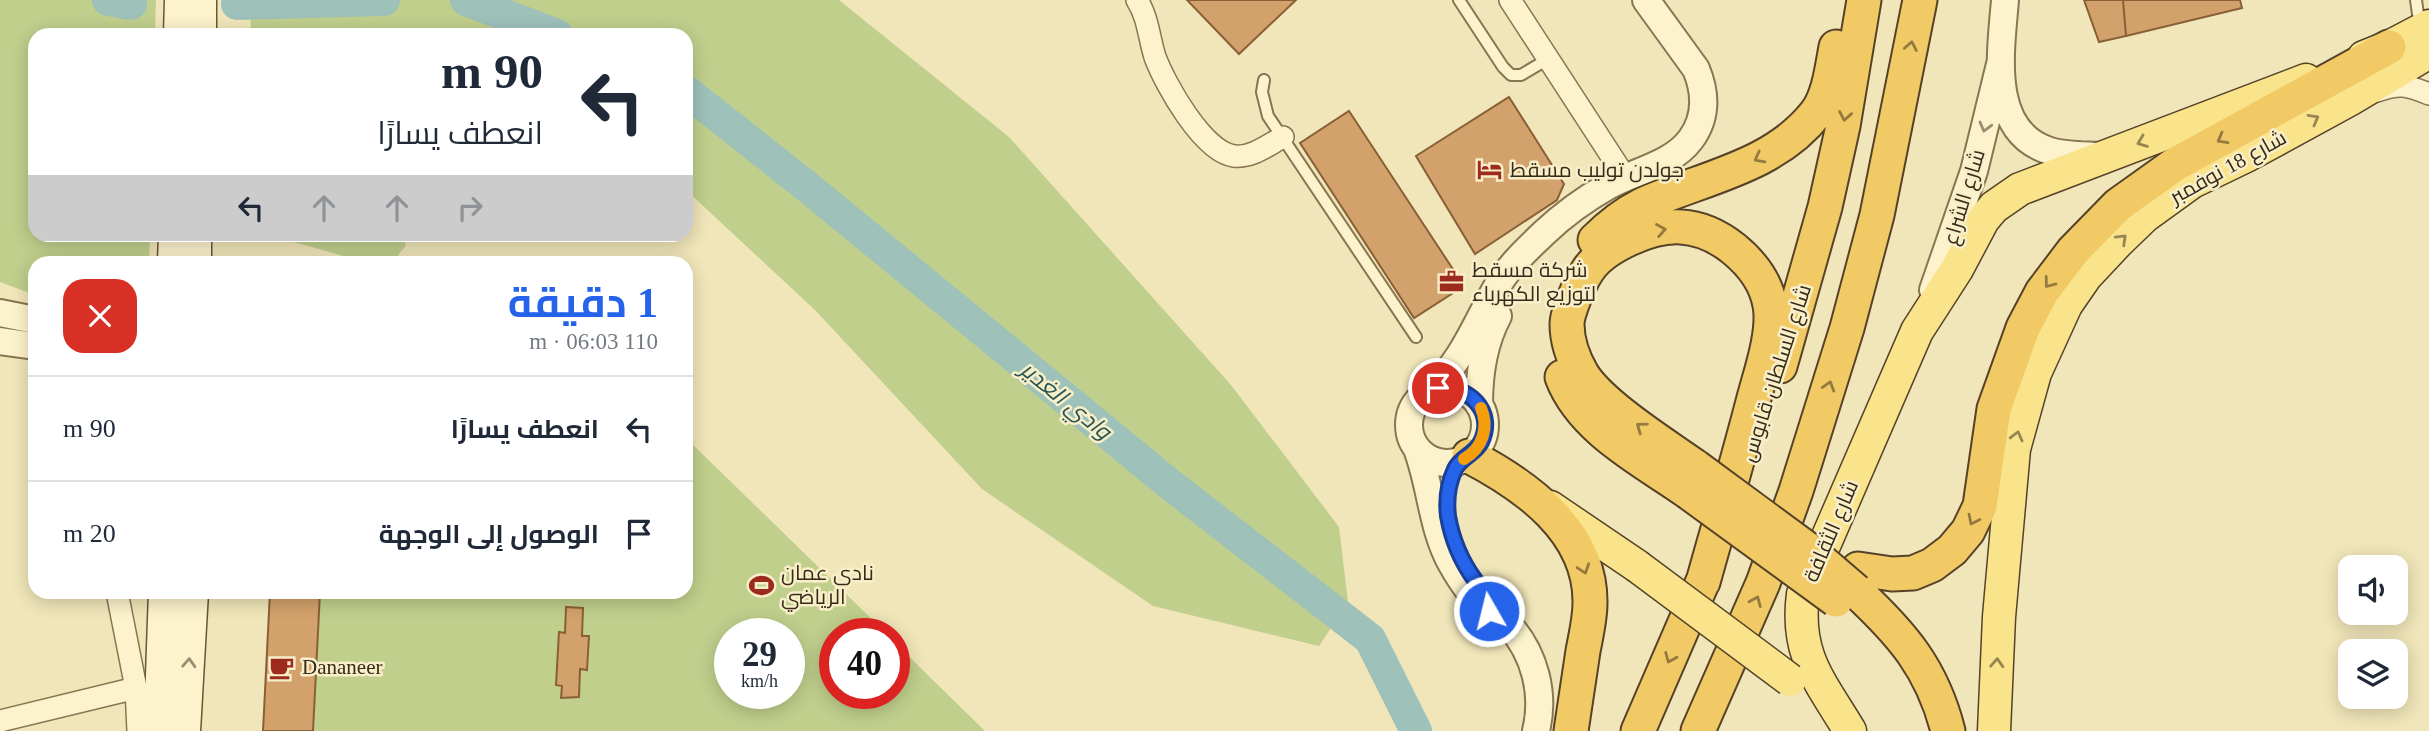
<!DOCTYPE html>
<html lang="ar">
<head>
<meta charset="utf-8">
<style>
	body { margin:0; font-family:"Times New Roman",Cairo,serif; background:#f6f6f7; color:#1f2937; direction:rtl; height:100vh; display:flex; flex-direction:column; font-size:26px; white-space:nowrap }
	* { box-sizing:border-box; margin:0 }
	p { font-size:23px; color:#747a83 }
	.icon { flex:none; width:38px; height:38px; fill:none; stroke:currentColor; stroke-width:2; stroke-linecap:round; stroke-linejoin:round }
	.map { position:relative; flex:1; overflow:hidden; direction:ltr }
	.drawer { position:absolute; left:28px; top:256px; width:665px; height:343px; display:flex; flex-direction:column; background:#fff; border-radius:21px; box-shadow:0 4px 18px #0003; direction:rtl }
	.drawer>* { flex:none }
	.guide { position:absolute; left:28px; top:28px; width:665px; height:214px; border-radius:21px; box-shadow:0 4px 18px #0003; direction:rtl; background:#fff; color:#1f2937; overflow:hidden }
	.controls { position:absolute; left:2338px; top:555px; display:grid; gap:14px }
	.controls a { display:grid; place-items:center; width:70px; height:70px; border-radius:14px; background:#fff; box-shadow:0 4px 18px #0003; font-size:35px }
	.speed { position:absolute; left:714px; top:618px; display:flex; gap:14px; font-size:35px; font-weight:700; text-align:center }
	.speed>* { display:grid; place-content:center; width:91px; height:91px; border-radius:50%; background:#fff; box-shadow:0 4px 18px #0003; line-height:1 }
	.speed small { font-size:18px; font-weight:400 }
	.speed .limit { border:10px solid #d22; background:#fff; color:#111 }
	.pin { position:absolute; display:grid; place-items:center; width:60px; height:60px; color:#fff; margin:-30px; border:4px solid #fff; border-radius:50%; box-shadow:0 2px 7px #0007 }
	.me { position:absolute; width:77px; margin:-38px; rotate:352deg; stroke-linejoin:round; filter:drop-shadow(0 0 5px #0008) }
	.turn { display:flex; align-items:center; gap:24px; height:147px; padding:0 35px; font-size:32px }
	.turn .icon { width:91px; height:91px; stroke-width:2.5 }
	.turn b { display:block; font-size:49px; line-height:60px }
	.lanes { display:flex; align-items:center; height:66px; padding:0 35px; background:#0003; justify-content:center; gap:35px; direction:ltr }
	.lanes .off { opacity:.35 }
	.round { display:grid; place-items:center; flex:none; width:74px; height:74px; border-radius:21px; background:#f6f6f7 }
	.head { display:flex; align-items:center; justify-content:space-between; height:119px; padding:0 35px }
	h1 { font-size:42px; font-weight:700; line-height:52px; color:#2563eb }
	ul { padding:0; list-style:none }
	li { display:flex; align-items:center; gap:21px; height:105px; padding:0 35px; border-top:2px solid #e0e1e3 }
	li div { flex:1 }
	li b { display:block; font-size:26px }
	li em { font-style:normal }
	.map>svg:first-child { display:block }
	.green { fill:#c0cf8c; fill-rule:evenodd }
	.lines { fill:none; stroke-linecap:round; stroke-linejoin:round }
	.river { stroke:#9ec1ba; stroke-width:32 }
	.building { fill:#d3a16b; stroke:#896036; stroke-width:2 }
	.service-casing { stroke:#887552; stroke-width:14 }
	.minor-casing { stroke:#887552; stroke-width:24 }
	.tertiary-casing { stroke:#887552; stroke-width:30 }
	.secondary-casing { stroke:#6a5536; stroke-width:33 }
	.primary-casing { stroke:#554228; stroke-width:35 }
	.trunk-casing { stroke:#554228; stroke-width:37 }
	.service { stroke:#fcf3cc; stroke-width:10 }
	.minor { stroke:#fcf3cc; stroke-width:21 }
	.tertiary { stroke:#fcf3cc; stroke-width:26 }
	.secondary { stroke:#fcf3cc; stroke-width:30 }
	.primary { stroke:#f9e38b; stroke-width:32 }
	.trunk { stroke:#f2ca65; stroke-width:33 }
	.primary-bridge-casing { stroke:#554228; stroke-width:35; stroke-linecap:butt }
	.trunk-bridge-casing { stroke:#554228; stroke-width:37; stroke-linecap:butt }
	.primary-bridge { stroke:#f9e38b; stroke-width:32 }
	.trunk-bridge { stroke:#f2ca65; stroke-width:33 }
	.oneway { stroke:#947a3f }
	.oneway2 { stroke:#988652 }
	.oneway3 { stroke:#998e72 }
	.route-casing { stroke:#184099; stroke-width:18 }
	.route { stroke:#2563eb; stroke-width:12 }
	.slow { stroke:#f59e0b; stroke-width:12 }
	.labels { text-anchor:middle; stroke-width:5; stroke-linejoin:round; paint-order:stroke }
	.street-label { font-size:21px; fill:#362a19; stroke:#f8efc9 }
	.poi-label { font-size:21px; fill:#362a19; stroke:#f8efc9; text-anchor:start }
	.water-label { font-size:23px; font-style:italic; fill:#275557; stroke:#f8efc9 }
</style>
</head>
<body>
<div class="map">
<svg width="2429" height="731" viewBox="0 0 2429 731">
	<rect width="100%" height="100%" fill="#f1e6b9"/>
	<path class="green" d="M0,0h156l-1,35h-120v199l115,1 -1,27h-114v33l-35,-13z
		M250,0h589l170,137 222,248 108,142 9,75 -29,44 -166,-40 -171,-117 -167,-179 -129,-120v-155h-435z
		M269,235h133l4,10 -13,17h-28z
		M686,438l200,195 -51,1v59h59v-51l91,89h-720l14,-139h407zM730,634h59v59h-59z"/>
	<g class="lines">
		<path class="river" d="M108,0l23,4
			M466,0l91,35
			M237,4l147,-4
			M686,91l124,98 362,297 198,153 46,92"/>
	</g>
	<path class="building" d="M1187,0h109l-57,54z
		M2084,0h39l3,36 -27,6z
		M2123,0h117l2,8 -116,28z
		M1509,97l55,87 -7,16 -82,54 -59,-98z
		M1349,111l115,175 -50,32 -114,-175z
		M270,592h50l-7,139h-50z
		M566,607l17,1 -1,28h7l-2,34 -7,-1 -1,28 -18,1 1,-12 -6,-1 3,-53 6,1z"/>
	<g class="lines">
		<defs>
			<path id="service" d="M1459,0l44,67 8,8h10l27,-16
				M2416,0l2,14 7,13
				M1264,80l-2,12 6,24 148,221"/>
			<path id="minor" d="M1137,0c11,17 12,38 18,57 10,27 48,95 79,99 18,2 34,-11 49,-19
				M1510,0l115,177
				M2377,91c23,-8 30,-6 52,3
				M117,592l19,96 2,43
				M0,721l136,-33"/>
			<path id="tertiary" d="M2005,0c-4,50 -18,132 45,151 16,5 36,4 53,5
				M1933,290l41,-119 27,-111
				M0,313l35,7
				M0,341l35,5
				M1409 425a38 38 0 1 1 76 0a38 38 0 1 1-76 0Z
				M1429,392c32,-29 46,-66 66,-102 12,-22 31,-40 49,-57 19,-18 41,-34 64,-47 27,-15 64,-21 83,-47 16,-22 15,-46 5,-70l-50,-69
				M1479,405c0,-31 4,-61 19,-89
				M1417,449c14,37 15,80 34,114 9,16 21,35 36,47 7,6 15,8 22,15 26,29 36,69 27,106"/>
			<path id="secondary" d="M179,35l1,-35
				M201,35v-35
				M173,262l1,-28
				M196,262v-28
				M159,731l5,-139
				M185,731l8,-139"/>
			<path id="primary" d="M2364,57l25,-10 40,-21
				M1550,507l87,59
				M1850,731c-30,-50 -55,-76 -47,-137l114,-263 40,-62 26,-49 11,-13 26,-18 286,-109
				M1994,731l5,-114 15,-168 21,-76 31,-68 20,-29 31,-33 28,-27 47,-34 56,-27 101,-55 80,-48"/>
			<path id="trunk" d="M1595,240c13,-13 31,-27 47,-35 59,-27 131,-37 174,-92 13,-17 16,-45 20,-66
				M1780,366l45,-159 18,-81 21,-126
				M1562,377c20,53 82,84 126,115
				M1469,456c56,29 122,75 121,147 0,16 -4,32 -7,48 -4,27 -8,53 -12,80
				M1696,467c-31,-22 -95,-62 -114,-93 -8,-14 -15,-33 -15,-50 0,-7 3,-14 5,-20 4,-11 9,-24 16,-34 16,-24 64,-45 93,-43 19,1 38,10 53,22 17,14 32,33 36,56 5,27 -9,67 -16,93 -16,62 -34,123 -51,184
				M1858,569l34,5 21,-1 19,-8 20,-15 16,-19 12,-25 14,-97 29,-81 19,-36 31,-41 45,-46 56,-40 215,-118
				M1856,591c46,43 76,77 92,140
				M1638,731l65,-150
				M1698,731l65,-148 33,-92 51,-163 30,-113 43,-215"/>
		</defs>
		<use href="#service" class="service-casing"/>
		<use href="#minor" class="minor-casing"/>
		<use href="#tertiary" class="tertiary-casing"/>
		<use href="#secondary" class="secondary-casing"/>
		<use href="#primary" class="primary-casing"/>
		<use href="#trunk" class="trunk-casing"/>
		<use href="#service" class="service"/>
		<use href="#minor" class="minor"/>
		<use href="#tertiary" class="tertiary"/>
		<use href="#secondary" class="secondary"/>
		<use href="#primary" class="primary"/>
		<use href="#trunk" class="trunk"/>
		<defs>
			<path id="primary-bridge" d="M1637,566l153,114"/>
			<path id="trunk-bridge" d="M1696,467l110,81 50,43
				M1688,492l148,108"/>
		</defs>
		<use href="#primary-bridge" class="primary-bridge-casing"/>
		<use href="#trunk-bridge" class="trunk-bridge-casing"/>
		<use href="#primary-bridge" class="primary-bridge"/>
		<use href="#trunk-bridge" class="trunk-bridge"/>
	</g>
	<defs><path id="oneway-chevron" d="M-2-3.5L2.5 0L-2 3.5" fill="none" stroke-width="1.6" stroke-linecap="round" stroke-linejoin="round" transform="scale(1.75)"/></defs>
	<g class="oneway">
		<use href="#oneway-chevron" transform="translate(1911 46) rotate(-79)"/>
		<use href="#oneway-chevron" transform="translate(1845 116) rotate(100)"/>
		<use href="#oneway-chevron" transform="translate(2222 139) rotate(151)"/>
		<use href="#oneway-chevron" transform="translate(1759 158) rotate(152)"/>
		<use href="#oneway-chevron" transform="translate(1661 230) rotate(-10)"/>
		<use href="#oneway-chevron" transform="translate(2049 283) rotate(127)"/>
		<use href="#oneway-chevron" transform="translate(1829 386) rotate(-73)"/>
		<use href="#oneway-chevron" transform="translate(1641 427) rotate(-144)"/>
		<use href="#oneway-chevron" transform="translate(1973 520) rotate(116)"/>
		<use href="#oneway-chevron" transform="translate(1584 569) rotate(72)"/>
		<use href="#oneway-chevron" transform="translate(1756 601) rotate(-67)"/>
		<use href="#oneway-chevron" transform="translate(1670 658) rotate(113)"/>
	</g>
	<g class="oneway2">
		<use href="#oneway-chevron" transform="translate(2314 119) rotate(-29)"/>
		<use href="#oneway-chevron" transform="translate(2142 142) rotate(159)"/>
		<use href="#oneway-chevron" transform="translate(2122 239) rotate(-44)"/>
		<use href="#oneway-chevron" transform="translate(2017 436) rotate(-76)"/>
		<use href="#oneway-chevron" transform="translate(1997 663) rotate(-87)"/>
	</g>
	<g class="oneway3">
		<use href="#oneway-chevron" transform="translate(1985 127) rotate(105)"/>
		<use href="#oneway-chevron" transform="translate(189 663) rotate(-87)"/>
	</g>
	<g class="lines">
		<defs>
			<path id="route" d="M1438,388c30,-3 58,23 43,54 -6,12 -20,15 -26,27 -7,15 -9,30 -7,47 4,23 13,45 27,64 8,12 18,21 24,36l-10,-5"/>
		</defs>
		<use href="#route" class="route-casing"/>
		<use href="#route" class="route"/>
		<path class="slow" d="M1464,459c19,-11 25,-32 17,-51"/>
	</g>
	<defs>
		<symbol id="hotel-bare" viewBox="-9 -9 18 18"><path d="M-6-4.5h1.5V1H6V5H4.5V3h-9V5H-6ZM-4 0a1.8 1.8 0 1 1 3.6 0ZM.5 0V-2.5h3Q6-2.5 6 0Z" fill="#9c2b1e" stroke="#f8efc9" stroke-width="2.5" paint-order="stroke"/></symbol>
		<symbol id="office-bare" viewBox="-9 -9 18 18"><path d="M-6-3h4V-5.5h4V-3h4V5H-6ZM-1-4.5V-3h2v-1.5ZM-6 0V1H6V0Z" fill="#9c2b1e" stroke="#f8efc9" stroke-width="2.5" paint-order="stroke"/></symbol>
		<symbol id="stadium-bare" viewBox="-9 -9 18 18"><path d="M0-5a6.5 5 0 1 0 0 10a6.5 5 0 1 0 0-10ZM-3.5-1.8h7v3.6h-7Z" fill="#9c2b1e" stroke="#f8efc9" stroke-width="2.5" paint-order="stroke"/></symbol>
		<symbol id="cafe-bare" viewBox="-9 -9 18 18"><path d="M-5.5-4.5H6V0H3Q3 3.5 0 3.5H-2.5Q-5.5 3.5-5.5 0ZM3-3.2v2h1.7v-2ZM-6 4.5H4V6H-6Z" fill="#9c2b1e" stroke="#f8efc9" stroke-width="2.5" paint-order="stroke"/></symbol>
	</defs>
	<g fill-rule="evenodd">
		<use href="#hotel-bare" x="1472" y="152" width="35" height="35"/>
		<use href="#office-bare" x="1434" y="264" width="35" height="35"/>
		<use href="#stadium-bare" x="744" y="568" width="35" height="35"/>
		<use href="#cafe-bare" x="264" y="650" width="35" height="35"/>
	</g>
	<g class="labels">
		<g class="street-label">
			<text transform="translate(2228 167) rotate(-29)" y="7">شارع 18 نوفمبر</text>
			<text transform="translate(1964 197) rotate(-73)" y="7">شارع الشراع</text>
			<text transform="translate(1776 373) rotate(-72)" y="7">شارع السلطان قابوس</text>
			<text transform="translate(1831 531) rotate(-67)" y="7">شارع الثقافة</text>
		</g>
		<g class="poi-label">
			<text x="1510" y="177">جولدن توليب مسقط</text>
			<text x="1472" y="277">شركة مسقط<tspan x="1472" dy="24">لتوزيع الكهرباء</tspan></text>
			<text x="781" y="580">نادي عمان<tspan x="781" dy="24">الرياضي</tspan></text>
			<text x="302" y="674">Dananeer</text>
		</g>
		<g class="water-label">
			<text transform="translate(1066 400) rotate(39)" y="8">وادي الغدير</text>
		</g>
	</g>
</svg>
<div class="controls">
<a><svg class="icon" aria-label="sound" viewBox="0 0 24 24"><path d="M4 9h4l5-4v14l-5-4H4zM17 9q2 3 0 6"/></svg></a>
<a><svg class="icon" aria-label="layers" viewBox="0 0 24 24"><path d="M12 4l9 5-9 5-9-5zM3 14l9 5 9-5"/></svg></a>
</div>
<div class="speed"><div>29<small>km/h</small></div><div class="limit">40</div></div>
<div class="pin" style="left:1438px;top:388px;background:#d93025"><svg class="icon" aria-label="arrive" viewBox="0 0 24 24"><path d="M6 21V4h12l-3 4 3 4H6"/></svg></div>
<svg class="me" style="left:1489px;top:611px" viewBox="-20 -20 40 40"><circle r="17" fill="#2563eb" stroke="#fff" stroke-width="3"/><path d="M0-11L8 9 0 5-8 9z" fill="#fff"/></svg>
<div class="guide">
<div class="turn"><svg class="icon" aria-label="left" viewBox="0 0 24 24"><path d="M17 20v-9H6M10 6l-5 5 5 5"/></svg><div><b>90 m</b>انعطف يسارًا</div></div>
<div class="lanes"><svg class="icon" aria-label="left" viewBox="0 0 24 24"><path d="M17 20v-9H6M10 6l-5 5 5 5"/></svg><svg class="icon off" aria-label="ahead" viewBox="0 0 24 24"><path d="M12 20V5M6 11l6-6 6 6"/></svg><svg class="icon off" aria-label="ahead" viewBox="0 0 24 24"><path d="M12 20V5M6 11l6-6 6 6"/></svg><svg class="icon off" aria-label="right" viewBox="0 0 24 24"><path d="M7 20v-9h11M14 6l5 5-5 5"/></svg></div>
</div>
<section class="drawer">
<div class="head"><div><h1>1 دقيقة</h1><p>110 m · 06:03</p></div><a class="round" style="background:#d93025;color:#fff"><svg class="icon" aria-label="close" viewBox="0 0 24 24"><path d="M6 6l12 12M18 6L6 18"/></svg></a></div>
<ul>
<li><svg class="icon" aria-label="left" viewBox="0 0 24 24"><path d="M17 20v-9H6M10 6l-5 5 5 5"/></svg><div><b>انعطف يسارًا</b></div><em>90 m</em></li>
<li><svg class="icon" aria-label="arrive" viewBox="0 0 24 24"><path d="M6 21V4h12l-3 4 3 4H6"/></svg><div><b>الوصول إلى الوجهة</b></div><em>20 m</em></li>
</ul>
</section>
</div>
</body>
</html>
